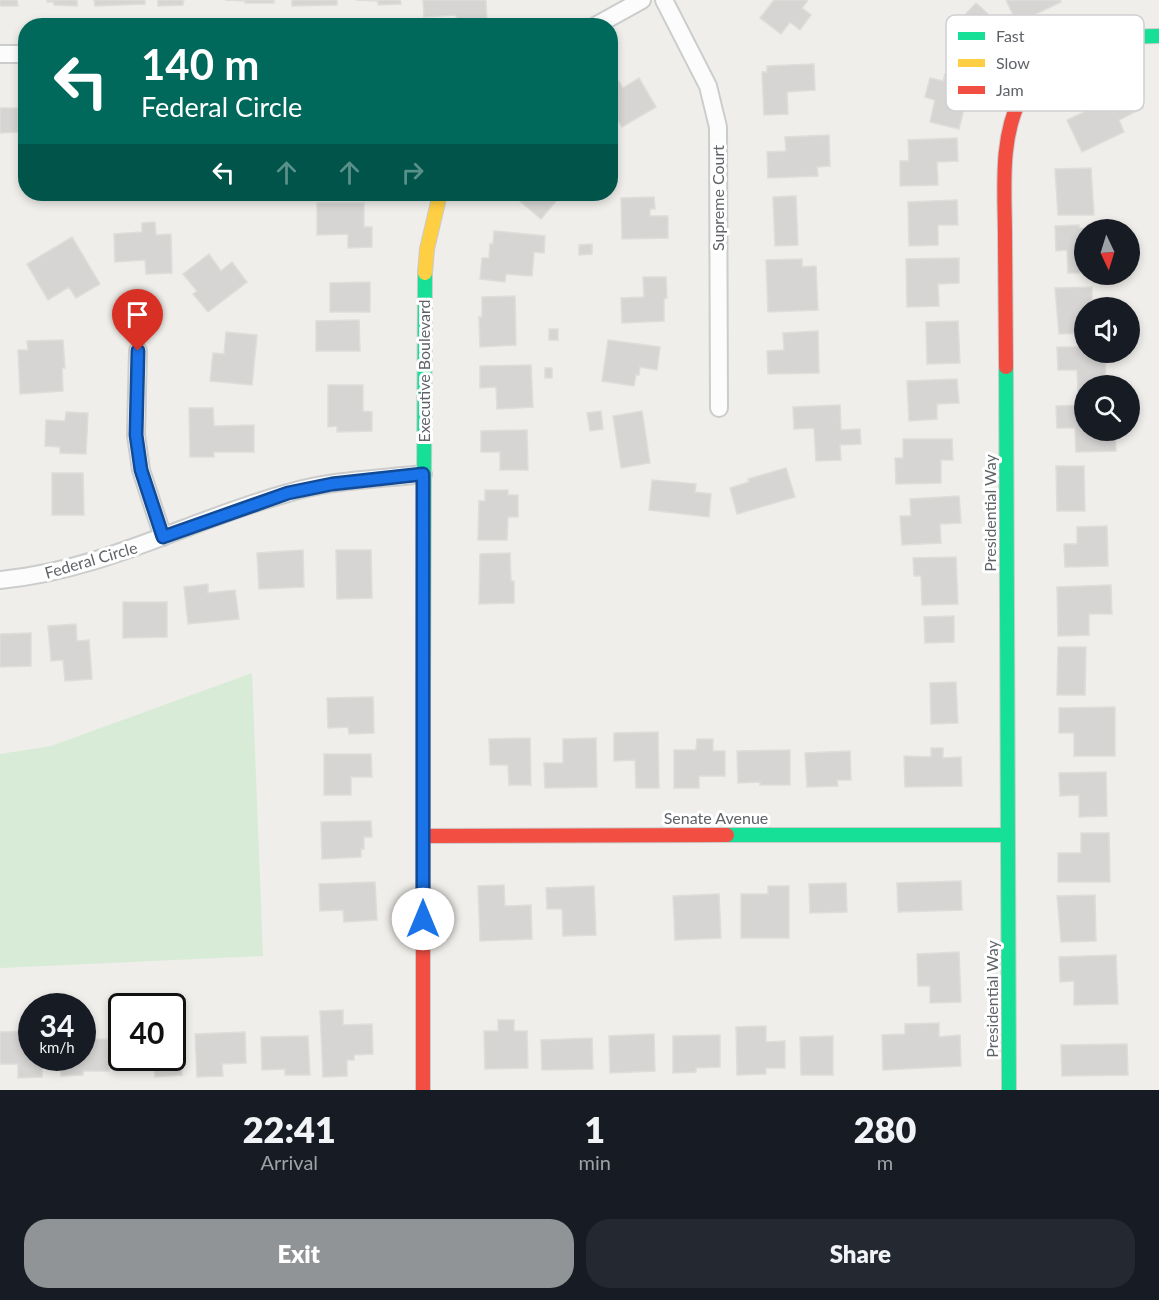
<!DOCTYPE html>
<html lang="en">
<head>
<meta charset="utf-8">
<style>
	body { margin:0; font-family:Lato,sans-serif; background:#242831; color:#f1f3f6; height:100vh; display:flex; flex-direction:column; font-size:22px; white-space:nowrap }
	* { box-sizing:border-box; margin:0 }
	p { font-size:20px; color:#9ea1a6 }
	.icon { flex:none; width:33px; height:33px; fill:none; stroke:currentColor; stroke-width:2; stroke-linecap:round; stroke-linejoin:round }
	.map { position:relative; height:1090px; overflow:hidden }
	.sheet { display:flex; flex-direction:column; background:#171b24; flex:1 }
	.sheet>* { flex:none }
	.guide { position:absolute; left:18px; top:18px; width:600px; height:183px; border-radius:24px; box-shadow:0 3px 9px #0003; background:#00695c; color:#fff; overflow:hidden }
	.needle { width:39px; rotate:176deg }
	.tools { position:absolute; left:1074px; top:219px; display:grid; gap:12px }
	.tools a { display:grid; place-items:center; width:66px; height:66px; border-radius:50%; background:#171b24; box-shadow:0 3px 9px #0003; font-size:30px }
	.speed { position:absolute; left:18px; top:993px; display:flex; gap:12px; font-size:30px; font-weight:700; text-align:center }
	.speed>* { display:grid; place-content:center; width:78px; height:78px; border-radius:50%; background:#171b24; box-shadow:0 3px 9px #0003; line-height:1 }
	.speed small { font-size:15px; font-weight:400 }
	.speed .limit { border:3px solid #111; border-radius:9px; background:#fff; color:#111 }
	.pin { position:absolute; display:grid; place-items:center; width:51px; height:51px; color:#fff; margin:-62px -26px; border-radius:50% 50% 50% 0; rotate:-45deg; box-shadow:0 0 6px #0007 }
	.pin .icon { rotate:45deg }
	.me { position:absolute; width:66px; margin:-33px; rotate:0deg; stroke-linejoin:round; filter:drop-shadow(0 0 4px #0008) }
	.turn { display:flex; align-items:center; gap:21px; height:126px; padding:0 24px; font-size:27px }
	.turn .icon { width:78px; height:78px; stroke-width:2.5 }
	.turn b { display:block; font-size:42px; line-height:51px }
	.lanes { display:flex; align-items:center; height:57px; padding:0 24px; background:#0003; justify-content:center; gap:30px; direction:ltr }
	.lanes .off { opacity:.35 }
	.eta { display:flex; justify-content:space-evenly; align-items:center; height:102px; text-align:center }
	.eta b { font-size:36px; font-weight:800; line-height:42px }
	.cta { display:flex; gap:12px; margin-top:auto; padding:12px 24px }
	.cta a { flex:1; height:69px; border-radius:24px; background:#919496; color:#fff; font-size:24px; font-weight:800; line-height:69px; text-align:center }
	.cta a+a { background:#242831; color:#f1f3f6 }
	.map>svg:first-child { display:block }
	.green { fill:#d8ebd6 }
	.building { fill:#d6d5d3; stroke:#deddd9; stroke-width:1.5 }
	.lines { fill:none; stroke-linecap:round; stroke-linejoin:round }
	.street-casing { stroke:#cbcccc; stroke-width:20 }
	.fast-casing { stroke:#cacacb; stroke-width:16 }
	.slow-casing { stroke:#cacacb; stroke-width:16 }
	.jam-casing { stroke:#cacacb; stroke-width:16 }
	.street { stroke:#fdfcfc; stroke-width:16 }
	.fast { stroke:#16e098; stroke-width:14 }
	.slow { stroke:#ffcf43; stroke-width:14 }
	.jam { stroke:#f24e42; stroke-width:14 }
	.route-casing { stroke:#114b97; stroke-width:15 }
	.route { stroke:#1a73e8; stroke-width:10 }
	.labels { text-anchor:middle; stroke-width:6; stroke-linejoin:round; paint-order:stroke }
	.street-label { font-size:16px; fill:#5f6368; stroke:#fff }
	.key { fill:#fff; stroke:#cfd0d2; stroke-width:1.5 }
	.key-label { font-size:16px; fill:#5f6368 }
</style>
</head>
<body>
<div class="map">
<svg width="1159" height="1090" viewBox="0 0 1159 1090">
	<rect width="100%" height="100%" fill="#efeeea"/>
	<path class="green" d="M252,673l11,283 -263,12v-214l51,-8z"/>
	<path class="building" d="M0,0h17l1,6h-18z
		M47,0h30v6l-23,-1v-3h-7z
		M94,0h51v4l-50,2z
		M158,0h27h-2v5l-25,1z
		M225,0h49v3h-29v-2z
		M292,0h45v5l-45,1z
		M356,0h44l1,4 -23,1v-4z
		M423,0h63l1,25 -30,1 -1,-11 -32,2z
		M774,0h34l-6,8 9,7 -11,15 -10,-8 -9,12 -21,-16z
		M1006,0h54l1,2 -44,21z
		M976,3l35,32 -33,35 -28,-26 18,-20 -6,-6z
		M814,64l1,26 -28,2 1,22 -24,1 -2,-43h5v-6z
		M945,74l26,6 -12,49 -29,-7 5,-22 -10,-3 5,-19 13,3z
		M616,77l7,11 16,-10 17,29 -34,20 -12,-19v-28z
		M1134,88l9,20 -24,12 5,12 -42,20 -15,-32z
		M0,108h18v24l-18,1z
		M829,135l1,31 -13,1 1,9 -50,2 -1,-26 19,-1 -1,-14z
		M957,138l1,23 -21,1 1,23 -38,1v-25h9l-1,-21z
		M1091,168l3,47h-36l-3,-46z
		M518,194h44l-21,25 -26,-22z
		M796,196l2,49 -23,1 -2,-49z
		M654,197l1,12h-5v7h18v22l-46,1 -1,-41z
		M957,200l1,25h-20v20l-29,1 -1,-44z
		M317,203h47v24h8v20l-24,1v-14l-31,1z
		M155,222l1,13 15,-1 1,39 -26,1 -1,-14 -30,2 -1,-28 28,-2v-9z
		M1079,225v3l26,2h-21v43h-16l-1,-23 -11,1 -1,-25z
		M494,231l51,5 -1,17 -10,-1 -2,24 -26,-2 -1,8 -25,-3 2,-21h7l1,-14h3z
		M72,237l28,47 -24,14 -7,-11 -21,13 -21,-36z
		M592,244v10l-13,1v-10z
		M209,254l12,17 11,-9 15,20 -39,30 -15,-18 4,-3 -14,-17z
		M959,258v25l-21,1 1,22 -32,1 -1,-48z
		M802,259v8l14,-1 2,44 -50,2 -2,-52z
		M643,277h23l1,21 -3,1v22l-42,2 -1,-25 23,-1z
		M370,282v30h-40v-29z
		M1092,287v18h2l1,3h-11v25l-25,1 -4,-46z
		M515,296l1,49 -36,2 -1,-30h3v-20z
		M359,320l1,31h-44v-30z
		M958,321l2,42 -33,1 -1,-42z
		M549,329h9v11h-9z
		M818,331l1,42 -51,1 -1,-23 17,-1 -1,-17z
		M226,332l31,3 -5,50 -42,-4 3,-28 11,1z
		M63,340l2,28h-3l1,23 -43,3 -2,-44h10l-1,-9z
		M608,340l52,7 -3,23 -17,-3 -1,8h-3l-2,11 -32,-5z
		M1057,347h27v5h21l1,34h-22v6h-6l-1,-22h-19z
		M531,365l2,42 -36,2 -1,-22 -16,1v-22z
		M545,368h7v10h-7z
		M957,379l2,24 -22,1v15l-28,2 -2,-40z
		M328,385h35v26l9,1v19l-35,1v-6l-9,1z
		M840,405l1,25 19,-1 1,15 -21,1 1,15 -25,1 -2,-33 -20,1 -1,-22z
		M1084,405v25h31l1,21 -40,1 -1,-24h-18l-1,-22z
		M189,408h24l1,18 40,-1v27h-40v5h-24z
		M601,411l2,18 -13,2 -3,-18z
		M642,411l8,52 -29,5 -8,-52z
		M66,412l22,1 -2,41 -26,-1v-6l-15,-1 1,-26 19,1z
		M527,430l1,40h-28v-18h-19v-21z
		M903,439h49l1,21h-12v23l-45,1 -1,-26h8z
		M1056,466h28l1,45h-28z
		M786,468l9,29 -58,17 -7,-26 19,-6 -1,-3z
		M52,473h31l1,42h-32z
		M652,480l44,4 -1,8 16,2 -2,23 -60,-7z
		M485,490h23v5h10v22h-10l-1,23h-29l1,-39h6z
		M959,496l2,27 -21,1 1,19 -39,2 -2,-29h11l-1,-17z
		M1107,526l1,40 -43,1 -1,-23h13v-17z
		M303,550l1,37 -45,2 -2,-36z
		M336,550h35l1,48 -35,1z
		M510,553l1,28h3v22l-35,1 1,-50z
		M956,557l2,47 -36,1 -1,-29h-7l-1,-18z
		M208,584v9l27,-3 4,29 -51,5 -4,-37z
		M1111,585l1,29h-23v21l-31,1 -1,-49z
		M123,602h44v35l-44,1z
		M954,616v26l-29,1 -1,-26z
		M76,624l1,17 12,-1 3,39 -27,2 -2,-21 -12,1 -3,-35z
		M31,633v33l-31,1v-33z
		M1058,647h28l-1,48h-28z
		M956,682l2,41 -27,1 -1,-41z
		M373,697l1,36 -25,1 -1,-7 -20,1 -1,-30z
		M1115,707v49h-41v-23h-15v-25z
		M658,732l1,56h-23l-1,-28 -21,1v-28z
		M530,738l1,47h-22l-1,-20h-18l-1,-26z
		M596,738l1,49 -52,1 -1,-25h19v-24z
		M697,739h16v12h12v25h-26v12h-25v-38h22z
		M931,748h12v10l18,-1 1,29 -57,1 -1,-31 27,1z
		M790,750v35h-30v-3l-22,1 -1,-32z
		M850,751l1,29h-14l1,6 -31,1 -2,-34z
		M324,754h47l1,23h-21v18h-27z
		M1106,772l1,44 -28,1v-22l-19,1 -1,-23z
		M371,821l1,16h-8v12h-3v8l-39,2 -1,-37z
		M1081,833h28l1,49h-52v-29h23z
		M961,881l1,29 -64,2 -1,-29z
		M375,882l2,38 -33,2 -1,-12 -23,1 -1,-27z
		M846,883l1,29 -37,1 -1,-29z
		M504,885l1,21 26,-1 1,34 -52,2 -2,-55z
		M594,886l2,49 -33,1 -1,-27h-15l-1,-21z
		M768,886h21v52h-48v-44h27z
		M719,894l2,44 -46,2 -2,-44z
		M1095,895l1,46 -35,1 -4,-46z
		M959,952l2,50 -31,1v-17h-12l-1,-32z
		M1116,955l2,49 -44,1v-24l-14,1 -1,-25z
		M343,1010v15l29,-1 1,30 -19,1v5h-7v16l-24,1 -3,-66z
		M498,1020h16v11h13l1,37 -43,1 -1,-38h14z
		M172,1021h8l2,54 -27,2 -1,-10 -21,1v-10h39z
		M939,1023v14l21,-2 1,31 -78,4 -1,-35 23,-1v-10z
		M766,1026v16l19,-1v27h-19v6l-29,1 -1,-48z
		M32,1031v27h10v19l-24,1v-14h-18v-32z
		M245,1032l1,31 -24,1 1,12 -26,1 -2,-43z
		M654,1034l1,37 -45,2 -1,-37z
		M720,1035v32l-24,1v4l-23,1v-37z
		M308,1036l2,39h-25v-6l-23,1 -1,-33z
		M833,1036v39h-32l-1,-38z
		M592,1038l1,31 -51,1 -1,-30z
		M108,1039l1,32h-26v4l-22,1 -1,-18h22v-18z
		M1127,1044l1,31 -66,1 -1,-31z"/>
	<g class="lines">
		<defs>
			<path id="street" d="M664,0l44,86 10,41 1,281
				M595,26l47,-26
				M0,54h26
				M138,351l-2,84 5,35 22,67
				M0,580c105,-10 189,-60 288,-87 43,-13 91,-14 135,-19"/>
			<path id="fast" d="M1021,97c37,-52 78,-61 138,-61
				M1006,367l3,723
				M423,695l2,-422
				M727,835h281"/>
			<path id="slow" d="M425,273l2,-24 13,-55
				M423,880v-185"/>
			<path id="jam" d="M1006,367c0,-43 -1,-86 -1,-129 0,-47 -6,-98 16,-141
				M423,836l304,-1
				M423,1090v-210"/>
		</defs>
		<use href="#street" class="street-casing"/>
		<use href="#fast" class="fast-casing"/>
		<use href="#slow" class="slow-casing"/>
		<use href="#jam" class="jam-casing"/>
		<use href="#street" class="street"/>
		<use href="#fast" class="fast"/>
		<use href="#slow" class="slow"/>
		<use href="#jam" class="jam"/>
	</g>
	<g class="lines">
		<defs>
			<path id="route" d="M138,351l-2,84 5,35 22,67 125,-44 44,-9 91,-10v445"/>
		</defs>
		<use href="#route" class="route-casing"/>
		<use href="#route" class="route"/>
	</g>
	<g class="labels">
		<g class="street-label">
			<text transform="translate(718 198) rotate(-90)" y="6">Supreme Court</text>
			<text transform="translate(424 371) rotate(-90)" y="6">Executive Boulevard</text>
			<text transform="translate(990 513) rotate(-90)" y="6">Presidential Way</text>
			<text transform="translate(91 560) rotate(-16)" y="6">Federal Circle</text>
			<text x="716" y="824">Senate Avenue</text>
			<text transform="translate(992 999) rotate(-90)" y="6">Presidential Way</text>
		</g>
	</g>
	<rect x="946" y="15" width="198" height="96" rx="9" class="key"/>
	<rect x="958" y="32" width="27" height="8" fill="#16e098"/>
	<rect x="958" y="59" width="27" height="8" fill="#ffcf43"/>
	<rect x="958" y="86" width="27" height="8" fill="#f24e42"/>
	<g class="key-label">
		<text x="996" y="42">Fast</text>
		<text x="996" y="69">Slow</text>
		<text x="996" y="96">Jam</text>
	</g>
</svg>
<div class="tools">
<a><svg class="needle" viewBox="-14 -14 28 28"><path d="M0-13l5 13h-10z" fill="#e53935"/><path d="M0 13l5-13h-10z" fill="#9ea1a6"/></svg></a>
<a><svg class="icon" aria-label="sound" viewBox="0 0 24 24"><path d="M4 9h4l5-4v14l-5-4H4zM17 9q2 3 0 6"/></svg></a>
<a><svg class="icon" aria-label="search" viewBox="0 0 24 24"><circle cx="10" cy="10" r="6"/><path d="M15 15l6 6"/></svg></a>
</div>
<div class="speed"><div>34<small>km/h</small></div><div class="limit">40</div></div>
<div class="pin" style="left:138px;top:351px;background:#d93025"><svg class="icon" aria-label="arrive" viewBox="0 0 24 24"><path d="M6 21V4h12l-3 4 3 4H6"/></svg></div>
<svg class="me" style="left:423px;top:919px" viewBox="-20 -20 40 40"><circle r="19" fill="#fff"/><path d="M0-13L10 11 0 6-10 11z" fill="#1a73e8"/></svg>
<div class="guide">
<div class="turn"><svg class="icon" aria-label="left" viewBox="0 0 24 24"><path d="M17 20v-9H6M10 6l-5 5 5 5"/></svg><div><b>140 m</b>Federal Circle</div></div>
<div class="lanes"><svg class="icon" aria-label="left" viewBox="0 0 24 24"><path d="M17 20v-9H6M10 6l-5 5 5 5"/></svg><svg class="icon off" aria-label="ahead" viewBox="0 0 24 24"><path d="M12 20V5M6 11l6-6 6 6"/></svg><svg class="icon off" aria-label="ahead" viewBox="0 0 24 24"><path d="M12 20V5M6 11l6-6 6 6"/></svg><svg class="icon off" aria-label="right" viewBox="0 0 24 24"><path d="M7 20v-9h11M14 6l5 5-5 5"/></svg></div>
</div>
</div>
<section class="sheet">
<div class="eta">
<div><b>22:41</b><p>Arrival</p></div>
<div><b>1</b><p>min</p></div>
<div><b>280</b><p>m</p></div>
</div>
<div class="cta"><a>Exit</a><a>Share</a></div>
</section>
</body>
</html>
